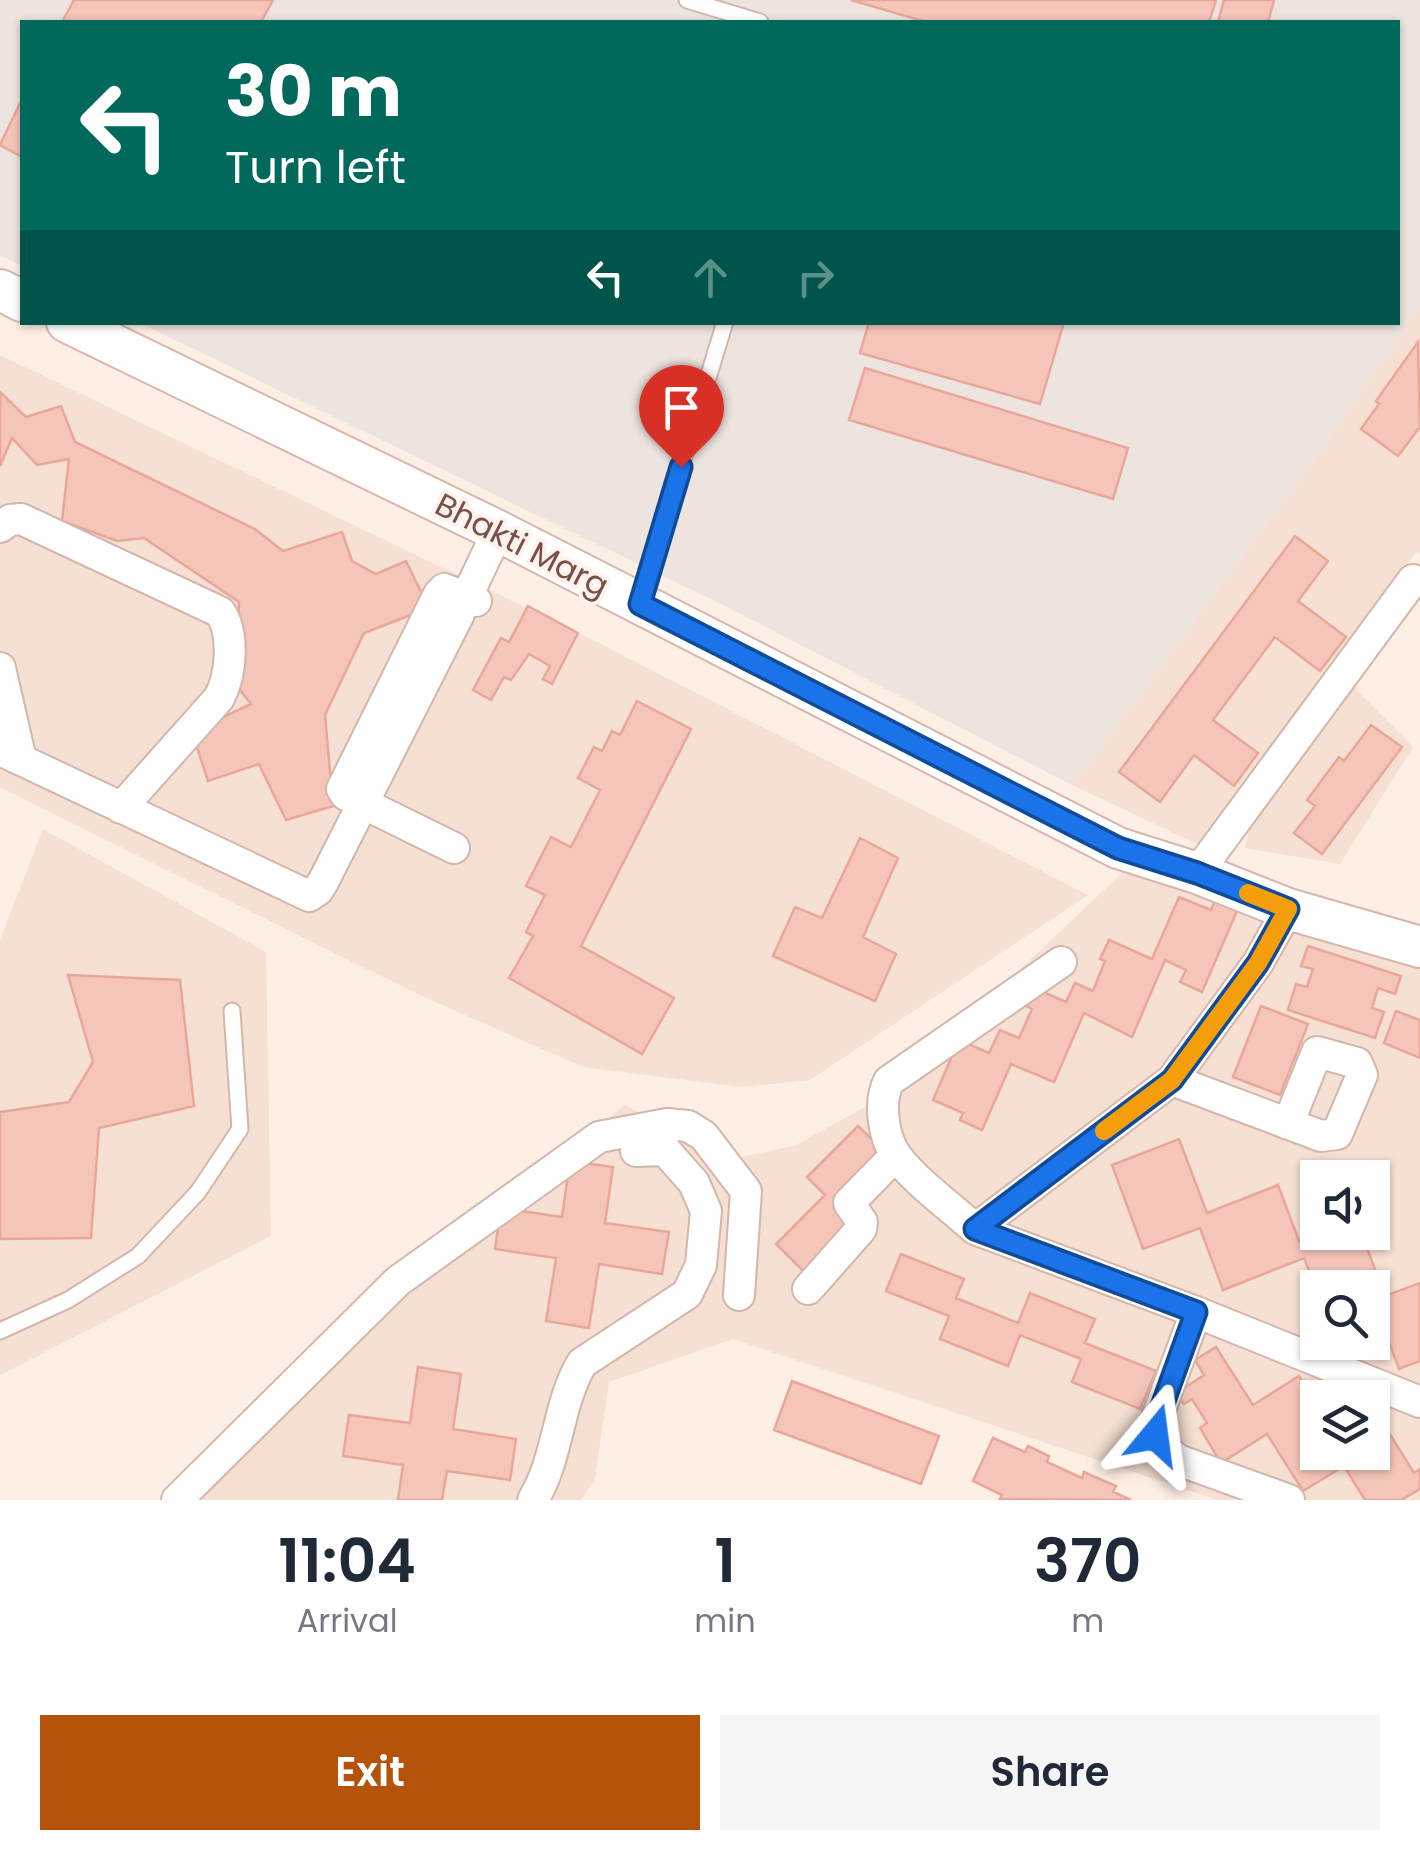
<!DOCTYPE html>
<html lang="en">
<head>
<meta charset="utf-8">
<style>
	body { margin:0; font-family:Poppins,sans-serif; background:#f6f6f7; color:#1f2937; height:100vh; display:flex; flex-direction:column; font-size:38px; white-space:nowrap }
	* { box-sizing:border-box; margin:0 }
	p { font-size:32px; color:#747a83 }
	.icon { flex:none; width:55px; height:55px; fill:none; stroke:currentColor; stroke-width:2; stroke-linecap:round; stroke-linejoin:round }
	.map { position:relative; height:1500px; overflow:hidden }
	.details { display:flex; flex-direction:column; background:#fff; flex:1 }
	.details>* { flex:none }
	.top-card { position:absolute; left:20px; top:20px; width:1380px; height:305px; border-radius:0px; box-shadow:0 2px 8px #0004; background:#00695c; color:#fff; overflow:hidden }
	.tools { position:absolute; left:1300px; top:1160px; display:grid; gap:20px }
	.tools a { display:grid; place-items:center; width:90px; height:90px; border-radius:0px; background:#fff; box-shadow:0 2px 8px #0004; font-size:50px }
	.pin { position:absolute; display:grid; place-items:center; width:85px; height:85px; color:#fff; margin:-102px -42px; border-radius:50% 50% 50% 0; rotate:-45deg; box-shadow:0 0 10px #0007 }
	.pin .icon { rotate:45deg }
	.me { position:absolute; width:110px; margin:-55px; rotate:16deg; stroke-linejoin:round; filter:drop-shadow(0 0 8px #0008) }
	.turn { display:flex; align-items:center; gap:35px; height:210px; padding:0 40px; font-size:45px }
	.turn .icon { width:130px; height:130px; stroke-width:2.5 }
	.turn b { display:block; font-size:70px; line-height:85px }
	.lanes { display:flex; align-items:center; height:95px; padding:0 40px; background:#0003; justify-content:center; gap:50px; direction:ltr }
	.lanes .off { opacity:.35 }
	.eta { display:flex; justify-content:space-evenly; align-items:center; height:170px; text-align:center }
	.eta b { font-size:60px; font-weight:600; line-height:70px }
	.button { display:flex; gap:20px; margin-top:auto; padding:20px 40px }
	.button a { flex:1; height:115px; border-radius:0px; background:#b45309; color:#fff; font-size:40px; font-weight:600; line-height:115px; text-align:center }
	.button a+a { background:#f6f6f7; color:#1f2937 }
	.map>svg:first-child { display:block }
	.residential { fill:#f6dfd3; fill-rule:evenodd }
	.industrial { fill:#ede3df }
	.building { fill:#f5c5ba; stroke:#e9a79a; stroke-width:2.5 }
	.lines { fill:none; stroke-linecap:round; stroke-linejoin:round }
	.lane-casing { stroke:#d3b6ac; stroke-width:19 }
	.street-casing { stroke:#d3b6ac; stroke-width:34 }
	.secondary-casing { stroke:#d9b6ac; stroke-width:44 }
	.lane { stroke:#fff; stroke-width:15 }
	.street { stroke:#fff; stroke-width:30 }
	.secondary { stroke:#fff; stroke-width:40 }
	.route-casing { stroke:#114b97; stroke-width:25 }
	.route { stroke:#1a73e8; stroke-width:18 }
	.slow { stroke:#f59e0b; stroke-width:18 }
	.labels { text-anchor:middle; stroke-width:8; stroke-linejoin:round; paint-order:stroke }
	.street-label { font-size:32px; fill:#794f48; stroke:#fff4ed }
</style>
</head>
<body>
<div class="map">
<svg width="1420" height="1500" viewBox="0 0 1420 1500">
	<rect width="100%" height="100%" fill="#feefe5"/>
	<path class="residential" d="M1420,307v247l-4,-2 -206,298 -138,-65 234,-313z
		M0,355l599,288 489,252 -278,185 -68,7 -159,-20 -159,-70 -110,-54 -314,-156z
		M1350,683l63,64 -73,117 -95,-16 9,-39z
		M43,829l223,123 5,284 -271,139v-435z
		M1122,873l99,18 199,63v546h-202l-485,-161 -124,43 -14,96 -14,22h-397l214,-223 227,-172 64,33 22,25 83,-17 93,-51zM1318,1178h54v54h-54zM1318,1288h54v54h-54zM1318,1398h54v54h-54z"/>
	<path class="industrial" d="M0,0h1420v307l-114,165 -234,313 -347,-179 -585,-283 1258,-1v-300h-1376v244l-22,-11z"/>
	<path class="building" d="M74,0h199l-12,22h-199z
		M851,0h365l-7,22h-283z
		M1224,0h50l-6,22h-50z
		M22,99v58l-22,-12z
		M869,322h195l-24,82 -180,-51z
		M1418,342l2,85 -22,29 -37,-27 18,-25 -3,-3z
		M865,368l263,80 -15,51 -264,-79z
		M0,392l26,25 35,-11 14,36 180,87 28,22 59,-19 10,29 24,13 30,-13 23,47 -65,25 -39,82 8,91 -47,14 -27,-56 -51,17 -16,-49 59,-28 -15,-19 3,-83 -95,-64 -27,3 -55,-20 7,-62 -32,6 -25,-27 -12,28z
		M1295,536l33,25 -30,40 48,36 -26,34 -45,-34 -62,83 45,33 -24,33 -40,-31 -34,47 -41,-30z
		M528,606l50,27 -26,51 -9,-5 7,-13 -21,-12 -18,26 -7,-3 -13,23 -18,-10 28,-52 8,4z
		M637,701l54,28 -110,217 93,52 -32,56 -133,-76 24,-42 -7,-4 19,-37 -19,-9 25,-49 20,10 29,-57 -22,-12 16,-31 8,4 10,-20 8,4z
		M1371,725l31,22 -80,107 -28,-21 21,-27 -8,-6 32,-43 5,4z
		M860,838l38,20 -35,79 33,17 -21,47 -102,-45 22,-49 27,11z
		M1217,895l23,9 -38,88 -22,-10 6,-12 -21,-10 -33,77 -48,-24 -30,69 -43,-18 -29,66 -22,-10 3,-7 -30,-13 26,-60 30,13 11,-23 19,8 13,-29 -6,-3 8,-18 32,14 9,-19 18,8 12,-30 -5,-2 9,-19 43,19 27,-62 32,13z
		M1308,946l93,30 -6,18 -17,-6 -6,20 12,4 -9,26 -87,-28 8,-26 11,3 6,-18 -12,-3z
		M68,975l112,5 14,126 -95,22 -8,110 -91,1v-127l69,-10 24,-40z
		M1261,1006l47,18 -28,71 -47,-18z
		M1396,1011l24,9v38l-36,-15z
		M858,1126l29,28 -33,69 -49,50 -29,-29 49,-49 -18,-18z
		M1179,1139l28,74 71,-28 21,56 21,-9h41l24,64 35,-13v78l-21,8 -21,-56 -6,2v-27h-54v5l-14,-35 -81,32 -23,-62 -57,21 -31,-84z
		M570,1161l43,6 -8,56 64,9 -7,42 -63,-10 -10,64 -43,-7 10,-63 -61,-9 6,-41 61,9z
		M901,1254l63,25 -8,19 62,25 12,-30 65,26 -10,24 71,28 -16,38 -68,-27 9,-23 -61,-24 -12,31 -68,-27 9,-23 -63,-25z
		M1216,1347l37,58 46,-29 19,31v45h54l1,-45 41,66 6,-4v20l-19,11h-36l-21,-34 -41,25 -36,-57 -46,29 -21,-35 7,-5 -15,-24 -8,5 -8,-11 28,-18 -9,-15z
		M418,1367l43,7 -8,55 63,10 -6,41 -63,-9 -5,29h-44l5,-35 -60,-9 6,-41 61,8z
		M792,1381l147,55 -18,48 -147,-54z
		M993,1438l32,14 3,-6 21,10 -2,6 35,16 2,-6 32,14 -3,6 18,8 -131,-1 2,-4 -29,-14z"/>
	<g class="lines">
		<defs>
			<path id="lane" d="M687,0l73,22
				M640,601l85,-279
				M0,1331l68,-31 70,-44 60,-64 42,-63 -8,-118"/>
			<path id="street" d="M0,527l10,-7 11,-1 199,93c15,22 11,64 -1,86l-98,110
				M470,590l28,-59
				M0,668l21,92
				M0,750l309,146 9,-6 5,-8 136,-268
				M454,848l-108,-53 -4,-6 97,-195 5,-5 32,12
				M1197,873l216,-293
				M1288,909l-30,54 -86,117 -197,149 221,83 224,90
				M1172,1080l149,56 16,-2 25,-59 -5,-12 -40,-11 -29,72
				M975,1229c-24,-22 -58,-46 -77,-71 -15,-19 -20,-56 -9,-77l172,-119
				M808,1289l53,-60 1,-7 -13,-19 46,-47
				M1196,1312l-41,111 3,21 20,16 111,40
				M177,1500l221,-219 201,-144 68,-13 21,2 16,10 42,55 -7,104
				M533,1500c26,-43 24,-95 49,-137l105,-69 14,-29 5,-54 -12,-28 -29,-33 -29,1"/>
			<path id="secondary" d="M0,290l22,11
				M67,322l431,209 620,317 79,25 91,36 132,38"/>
		</defs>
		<use href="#lane" class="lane-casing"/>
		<use href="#street" class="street-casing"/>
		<use href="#secondary" class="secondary-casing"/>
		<use href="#lane" class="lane"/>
		<use href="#street" class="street"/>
		<use href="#secondary" class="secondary"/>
	</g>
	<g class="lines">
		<defs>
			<path id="route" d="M681,467l-41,137 478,244 79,25 91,36 -30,54 -86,117 -197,149 221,83 -40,111 -1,12"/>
		</defs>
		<use href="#route" class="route-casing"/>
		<use href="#route" class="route"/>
		<path class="slow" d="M1104,1131l68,-51 86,-117 30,-54 -40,-16"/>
	</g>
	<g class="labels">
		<g class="street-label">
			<text transform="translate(522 545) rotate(27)" y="11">Bhakti Marg</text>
		</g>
	</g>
</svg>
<div class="tools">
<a><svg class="icon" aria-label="sound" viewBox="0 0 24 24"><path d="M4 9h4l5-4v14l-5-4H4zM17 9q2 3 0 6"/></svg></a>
<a><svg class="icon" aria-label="search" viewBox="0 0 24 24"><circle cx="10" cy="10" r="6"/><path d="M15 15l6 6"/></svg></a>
<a><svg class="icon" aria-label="layers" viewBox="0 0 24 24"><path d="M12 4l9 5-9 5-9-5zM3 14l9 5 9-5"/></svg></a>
</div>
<div class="pin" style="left:681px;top:467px;background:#d93025"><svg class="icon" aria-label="arrive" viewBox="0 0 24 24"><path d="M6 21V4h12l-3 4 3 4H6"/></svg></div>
<svg class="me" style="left:1155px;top:1435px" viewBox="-20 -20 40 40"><path d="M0-17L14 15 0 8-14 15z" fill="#1a73e8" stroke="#fff" stroke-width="4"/></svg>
<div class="top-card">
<div class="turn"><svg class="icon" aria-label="left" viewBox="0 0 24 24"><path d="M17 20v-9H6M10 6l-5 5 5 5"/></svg><div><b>30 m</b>Turn left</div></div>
<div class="lanes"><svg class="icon" aria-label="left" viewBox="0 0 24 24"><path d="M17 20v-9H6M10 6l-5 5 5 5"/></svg><svg class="icon off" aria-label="ahead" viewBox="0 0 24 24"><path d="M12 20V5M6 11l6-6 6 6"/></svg><svg class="icon off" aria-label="right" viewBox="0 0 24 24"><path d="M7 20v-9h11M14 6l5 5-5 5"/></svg></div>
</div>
</div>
<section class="details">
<div class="eta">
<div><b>11:04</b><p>Arrival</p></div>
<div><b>1</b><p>min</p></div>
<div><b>370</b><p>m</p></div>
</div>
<div class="button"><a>Exit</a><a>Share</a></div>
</section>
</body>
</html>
